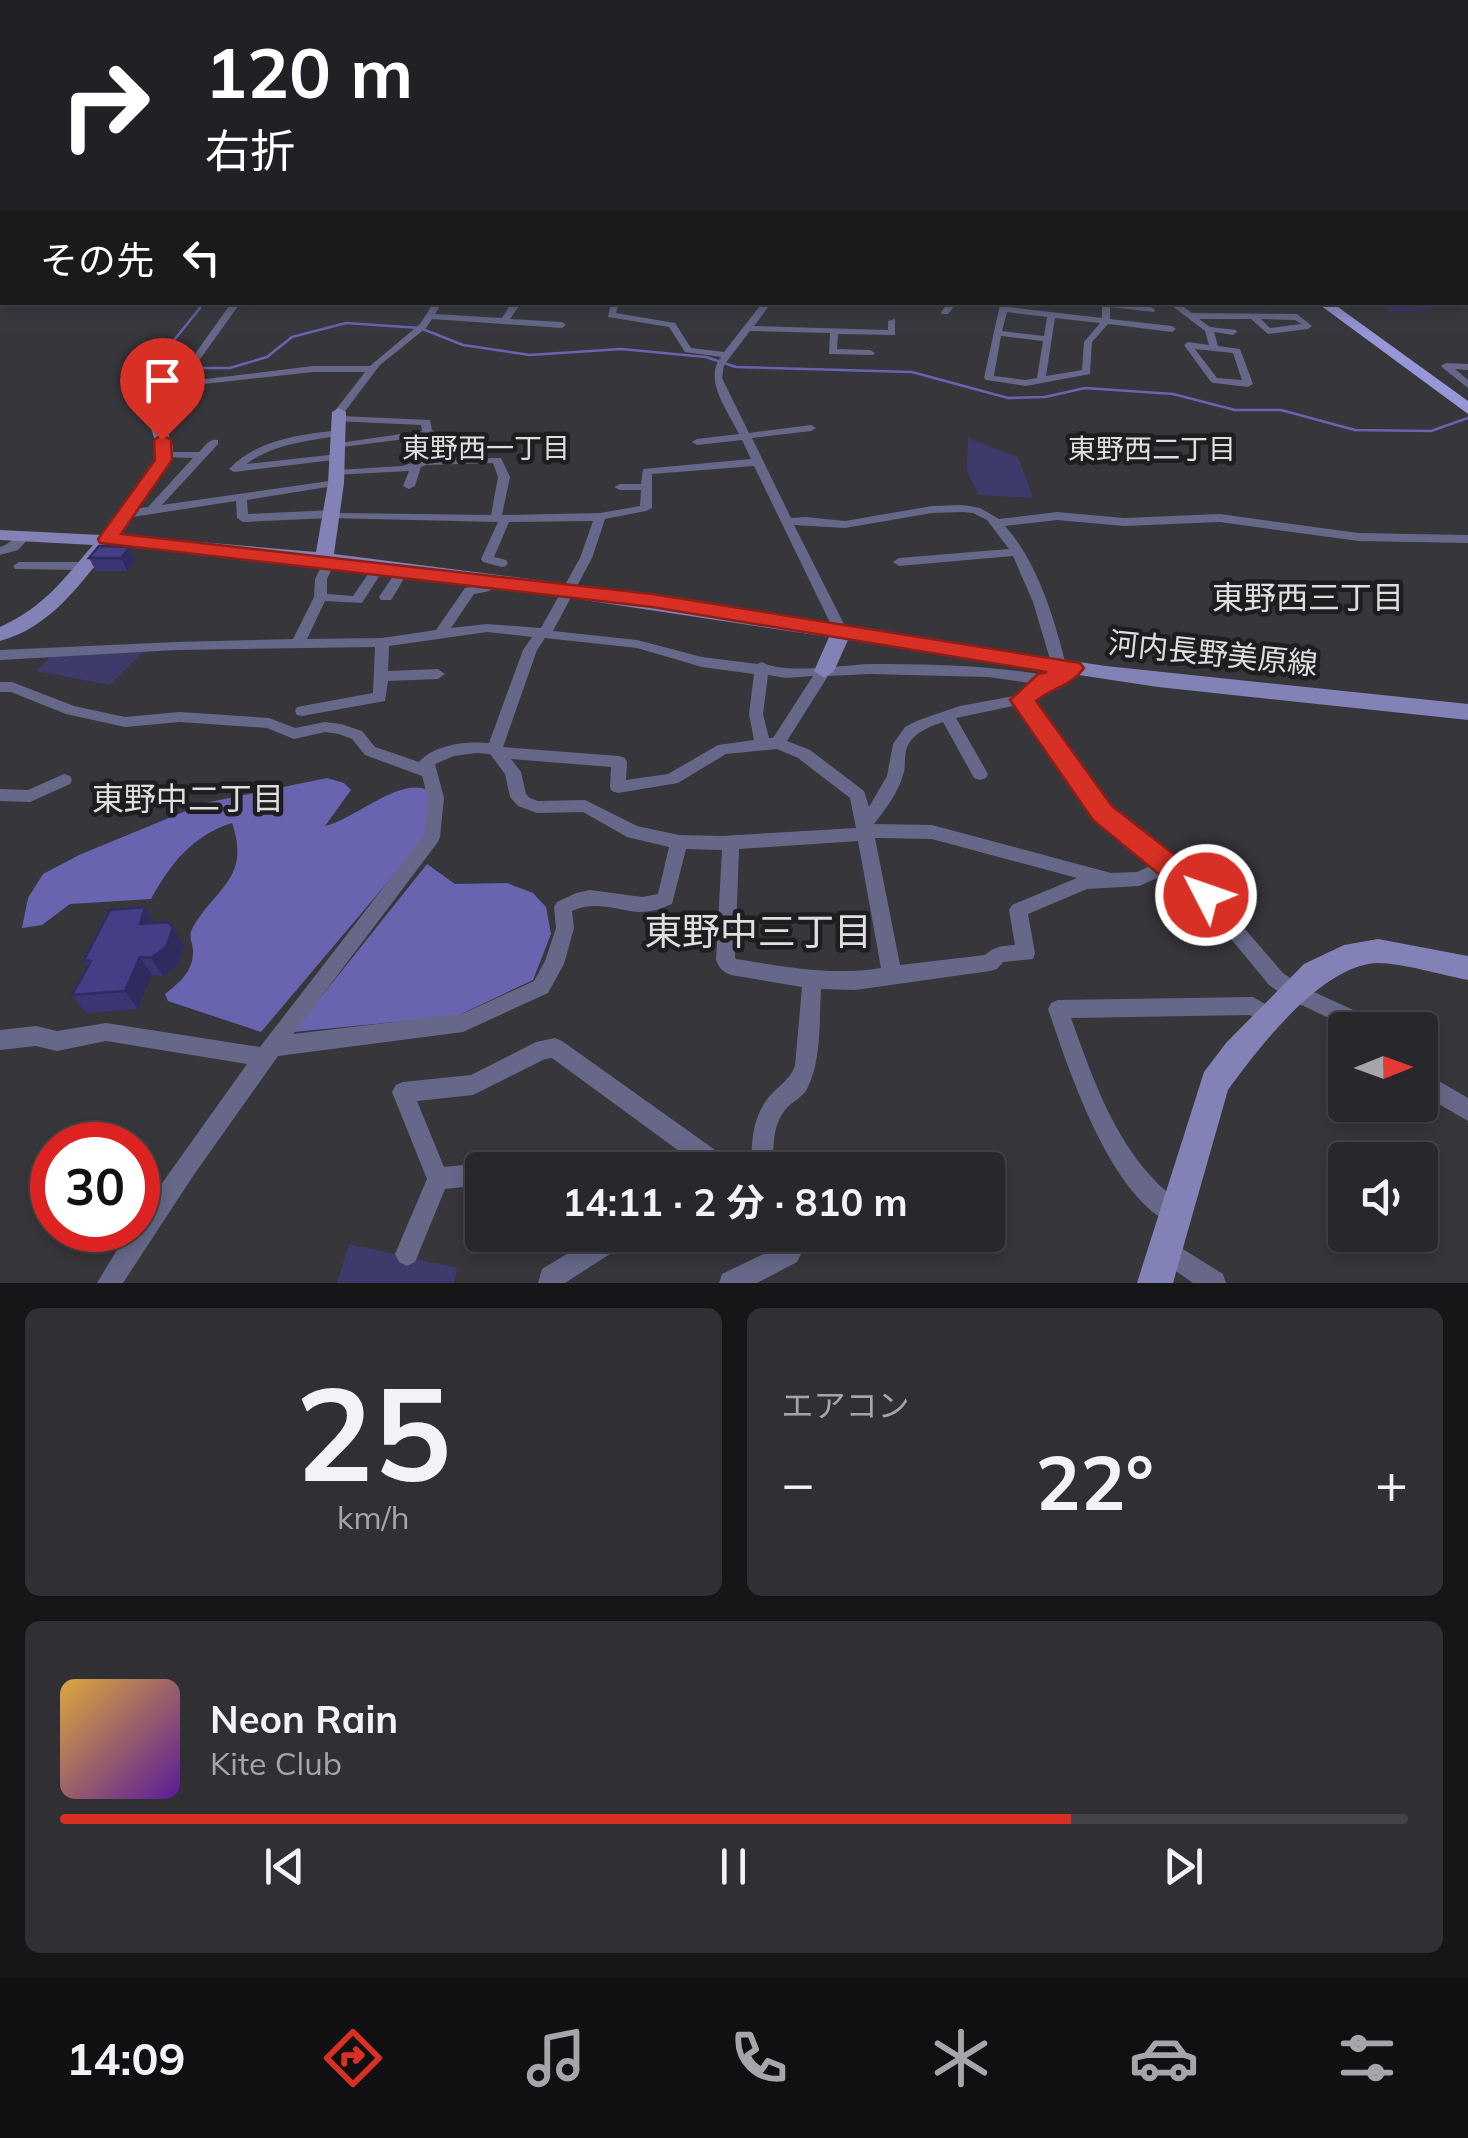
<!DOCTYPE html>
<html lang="ja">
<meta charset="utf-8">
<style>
:root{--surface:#28282c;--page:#303034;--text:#f1f3f6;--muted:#a5a6a9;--line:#444448;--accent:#d93025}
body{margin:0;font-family:Mulish,"Noto Sans JP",sans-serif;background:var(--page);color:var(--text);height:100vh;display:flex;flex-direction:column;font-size:38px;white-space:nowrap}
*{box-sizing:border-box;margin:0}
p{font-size:32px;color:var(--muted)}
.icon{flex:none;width:55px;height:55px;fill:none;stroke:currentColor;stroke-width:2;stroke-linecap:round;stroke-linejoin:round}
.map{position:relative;height:1283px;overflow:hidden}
.panel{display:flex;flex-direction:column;gap:25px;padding:25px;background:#161618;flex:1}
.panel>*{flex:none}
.top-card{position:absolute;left:0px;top:0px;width:1470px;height:305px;box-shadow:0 5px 15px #0003,0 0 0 2px var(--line);background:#202124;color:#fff;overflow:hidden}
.needle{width:65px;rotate:89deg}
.fabs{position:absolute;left:1328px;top:1012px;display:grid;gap:20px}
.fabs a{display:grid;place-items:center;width:110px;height:110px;border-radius:10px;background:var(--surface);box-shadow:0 5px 15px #0003,0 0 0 2px var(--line);font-size:50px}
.speed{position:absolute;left:30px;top:1122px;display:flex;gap:20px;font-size:50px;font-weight:700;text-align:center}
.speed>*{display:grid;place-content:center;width:130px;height:130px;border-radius:50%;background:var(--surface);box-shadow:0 5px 15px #0003,0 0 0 2px var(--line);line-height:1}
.speed .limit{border:15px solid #d22;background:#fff;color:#111}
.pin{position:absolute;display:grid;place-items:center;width:85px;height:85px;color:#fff;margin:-102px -42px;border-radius:50% 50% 50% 0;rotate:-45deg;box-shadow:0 0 10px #0007}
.pin .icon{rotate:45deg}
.me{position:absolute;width:110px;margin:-55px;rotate:311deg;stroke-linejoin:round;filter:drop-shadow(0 0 8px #0008)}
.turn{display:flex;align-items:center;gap:35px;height:210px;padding:0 40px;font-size:45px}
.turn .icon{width:130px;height:130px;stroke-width:2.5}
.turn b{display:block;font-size:70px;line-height:85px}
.then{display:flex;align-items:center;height:95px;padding:0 40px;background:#0003;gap:20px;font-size:38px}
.big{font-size:75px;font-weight:700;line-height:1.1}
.panel .widget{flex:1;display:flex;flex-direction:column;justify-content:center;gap:15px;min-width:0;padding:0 35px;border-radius:15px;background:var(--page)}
.panel .dial{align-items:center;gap:0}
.dial b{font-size:130px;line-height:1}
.song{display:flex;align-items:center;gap:30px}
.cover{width:120px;height:120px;border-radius:15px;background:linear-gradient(135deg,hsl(40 70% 55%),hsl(270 70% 35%))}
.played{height:10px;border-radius:5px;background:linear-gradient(90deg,var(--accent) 75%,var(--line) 75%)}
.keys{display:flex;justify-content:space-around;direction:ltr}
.heat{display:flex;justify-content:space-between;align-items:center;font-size:55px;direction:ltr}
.panel .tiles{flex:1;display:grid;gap:25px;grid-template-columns:1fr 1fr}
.widget:last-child{grid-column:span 2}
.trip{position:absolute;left:465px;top:1152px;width:540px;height:100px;border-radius:10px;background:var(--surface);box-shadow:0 5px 15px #0003,0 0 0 2px var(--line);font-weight:700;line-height:100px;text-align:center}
.tab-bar{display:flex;height:160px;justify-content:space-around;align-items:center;background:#101012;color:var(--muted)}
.tab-bar .icon{width:70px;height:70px}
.tab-bar .selected{color:var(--accent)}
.tab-bar b{font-size:45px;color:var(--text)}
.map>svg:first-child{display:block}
.green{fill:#3e3b6c}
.water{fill:#6864af}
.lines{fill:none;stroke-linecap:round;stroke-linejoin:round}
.stream{stroke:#6864af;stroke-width:2.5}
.street{fill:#676889;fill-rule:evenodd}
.secondary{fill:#8282b6;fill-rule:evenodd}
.primary{fill:#9796d9;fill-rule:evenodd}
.wall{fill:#3b3573}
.shaded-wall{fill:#302b5e}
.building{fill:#453e86;stroke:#302b5e;stroke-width:2.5}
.route{fill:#d93025;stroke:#8d1f18;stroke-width:2.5}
.labels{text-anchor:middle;stroke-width:9;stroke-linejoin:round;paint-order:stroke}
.far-neighbourhood-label{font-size:28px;fill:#dfdfe2;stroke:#1e1e20}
.street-label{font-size:30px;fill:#dfdfe2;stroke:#1e1e20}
.neighbourhood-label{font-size:32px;fill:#dfdfe2;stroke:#1e1e20}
.near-neighbourhood-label{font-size:38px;fill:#dfdfe2;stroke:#1e1e20}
</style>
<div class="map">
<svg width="1468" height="1283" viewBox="0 0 1468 1283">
<rect width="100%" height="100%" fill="#36363b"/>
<path class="green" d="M 968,438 L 1018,457 L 1033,498 L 978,495 L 967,470 Z
M 144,651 L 110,685 L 36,671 L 52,656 Z
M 349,1244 L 457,1268 L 454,1283 L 337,1283 Z"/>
<path class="water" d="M 327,778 L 344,783 L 351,790 L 325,826 C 357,818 399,777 428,790 L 431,803 L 425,838 L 261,1032 L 168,1001 L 165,994 C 179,983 194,971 193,950 C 192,941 188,936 193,927 C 216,887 251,878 232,823 C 192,836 171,863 151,899 L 70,904 L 42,925 L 22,928 L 28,898 L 43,874 L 79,855 L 205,803 Z
M 427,864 L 455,884 L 507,883 L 533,893 L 546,907 L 551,934 L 533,980 L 457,1016 L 293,1032 Z"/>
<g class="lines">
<path class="stream" d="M 199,302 L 200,308 L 162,355 L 191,368 L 230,368 L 267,357 L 292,337 L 346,323 L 420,328 L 463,345 L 530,355 L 621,349 L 706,357 L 736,367 L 912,372 L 1008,398 L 1045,397 L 1085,388 L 1173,394 L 1235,410 L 1281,410 L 1355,430 L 1431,431 L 1468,418"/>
<path class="street" d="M 0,193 L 2,193 L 2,197 L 0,197 Z
M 0,210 L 2,210 L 2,214 L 0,214 Z
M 0,225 L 2,225 L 2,229 L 0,230 Z
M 0,249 L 2,249 L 2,253 L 0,253 Z
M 232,302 L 241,302 L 198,362 L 164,384 L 313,366 L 370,366 L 420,324 L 434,302 L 442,302 L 435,314 L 502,318 L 512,302 L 559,302 L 559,306 L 519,306 L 510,319 L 562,322 L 566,325 L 562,328 L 432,319 L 426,328 L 380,365 L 343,414 L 339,415 L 334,412 L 365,372 L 313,372 L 149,390 L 147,388 L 153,385 L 154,382 L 192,358 Z
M 448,302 L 497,302 L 497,303 L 493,305 Z
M 611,302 L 619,302 L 616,313 L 675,323 L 691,348 L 724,352 L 763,302 L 772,302 L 754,326 L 888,330 L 888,321 L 895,319 L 895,335 L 838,334 L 837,349 L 870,350 L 875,353 L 873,355 L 829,354 L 830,333 L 750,331 L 724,365 L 722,378 L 749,433 L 811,425 L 816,428 L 811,431 L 752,438 L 791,518 L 806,517 L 845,521 L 932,506 L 963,505 L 980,508 L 999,519 L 1057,512 L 1124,518 L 1220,514 L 1358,533 L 1468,535 L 1468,543 L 1358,541 L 1220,522 L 1124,526 L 1057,520 L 1005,526 C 1038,563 1054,618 1066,665 L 1072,663 L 1079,668 L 1073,674 L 1030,700 L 1109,808 L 1171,858 L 1177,860 L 1179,864 L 1211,890 L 1283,973 L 1303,987 L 1382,1023 L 1385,1030 L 1354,1030 L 1289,999 L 1269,985 L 1199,900 L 1167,874 L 1139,886 L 1087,889 L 1028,914 L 1035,953 L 1033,959 L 1003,962 L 997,969 L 990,971 L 855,990 L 821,989 C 819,1020 822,1060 807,1089 C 802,1098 791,1102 785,1110 C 771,1128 774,1149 773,1170 L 751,1170 C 752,1143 751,1121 768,1098 C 778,1086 789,1081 795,1066 L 802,987 L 731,975 C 723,972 719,968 716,960 L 722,850 L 686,849 L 672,904 C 661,909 651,912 639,912 C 616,910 595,900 572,911 L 574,928 L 564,964 L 548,993 L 463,1032 L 278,1056 L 193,1176 L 123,1283 L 97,1283 L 129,1230 L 138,1230 L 138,1217 L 247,1064 L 106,1041 L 57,1051 L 36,1046 L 0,1050 L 0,1030 L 36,1026 L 57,1031 L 106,1023 L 260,1047 L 424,835 L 428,798 L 422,776 L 365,755 L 352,739 L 339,734 L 325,732 L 294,739 L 267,728 L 180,722 L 125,727 L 66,714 L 11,692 L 0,692 L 0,682 L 12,682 L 74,706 L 125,717 L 180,712 L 269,718 L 295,728 L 325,722 L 341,724 L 362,731 L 375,747 L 419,762 C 435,744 466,741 489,743 L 523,650 L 532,637 L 487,632 L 389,646 L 388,671 L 438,669 L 445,674 L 438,679 L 388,681 L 385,701 L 302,716 L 297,715 L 295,711 L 297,707 L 373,693 L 375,647 L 176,650 L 0,660 L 0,650 L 176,642 L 293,639 L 314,597 L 315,579 L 325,559 L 329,558 L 335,562 L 327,579 L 327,594 L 353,596 L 375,564 L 379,563 L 385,567 L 362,603 L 325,601 L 307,639 L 382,638 L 436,630 L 465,588 L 484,585 L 495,577 L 500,578 L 501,581 C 494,591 487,592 474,594 L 451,628 L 487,624 L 541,628 L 580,558 L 593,521 L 509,522 L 494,557 L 506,560 L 508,563 L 506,566 L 502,567 L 483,562 L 481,559 L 498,522 L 328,518 L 243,522 L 237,518 L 236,501 L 126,518 L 120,514 L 126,510 L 148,507 L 193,458 L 166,457 L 162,456 L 162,452 L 199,452 C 205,446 209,438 218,440 L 218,444 L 162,505 L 336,480 L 342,483 L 340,485 L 247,500 L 248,514 L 333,510 L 338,513 L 491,515 L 498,477 L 493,463 L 426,465 L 421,467 L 415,486 L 409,489 L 403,486 L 409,471 L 333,475 L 331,473 L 337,470 L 402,466 L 421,460 L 427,449 L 428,436 L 335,448 L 334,446 L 339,443 L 422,431 L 421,425 L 335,421 L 334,419 L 339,416 L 430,420 L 432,430 L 438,433 L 437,449 L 432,459 L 501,458 L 510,477 L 502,515 L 600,513 L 640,506 L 641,490 L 620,490 L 614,487 L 620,484 L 641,484 L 643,469 L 751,459 L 742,440 L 697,445 L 692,442 L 697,439 L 739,434 C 728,411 703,380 721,357 L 685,352 L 669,327 L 608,317 ZM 754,466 L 836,635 L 841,636 L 848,632 L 794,525 L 845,528 L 932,513 L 963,512 L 973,513 L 987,520 L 1009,549 L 899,558 L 893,562 L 899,566 L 1013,556 L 1033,602 L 1052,666 L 1058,670 L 1049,676 C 991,665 929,664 870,664 C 842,665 784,675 762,662 L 757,664 L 702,657 L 637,640 L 553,631 L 592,558 L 605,519 L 646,511 L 652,508 L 652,474 ZM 545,638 L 637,648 L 702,667 L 754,674 L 749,714 L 754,740 L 718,745 L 668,774 L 626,780 L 627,762 L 625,758 L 619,756 L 503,747 L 537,650 ZM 870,674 L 988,677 L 1037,684 L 1014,696 L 960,706 L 919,720 L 905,727 L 893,744 L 887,776 L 869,807 L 864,791 L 810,750 L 787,741 L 828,676 ZM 768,675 L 786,678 L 813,676 L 773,738 L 769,738 L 763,714 ZM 1018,705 L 1097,818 L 1155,864 L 1137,872 L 1111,873 L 932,825 L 874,824 C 885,810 898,793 903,775 C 906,767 904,759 906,751 C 910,734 928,727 943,722 L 974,778 L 980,780 L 986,778 L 988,774 L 956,718 ZM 777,749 L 798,758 L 850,798 L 856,828 L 722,836 L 679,835 L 637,826 L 585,800 L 538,801 L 530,798 L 526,794 L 521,772 L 511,759 L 611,767 L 610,787 L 612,791 L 618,793 L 678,783 L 726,754 ZM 476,753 L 490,754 L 505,774 L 510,797 L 518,806 L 537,813 L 583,812 L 627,837 L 669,847 L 658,894 L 642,897 L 590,890 L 576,893 L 557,902 L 554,907 L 556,928 L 545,961 L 534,981 L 462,1014 L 293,1034 L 438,842 L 440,837 L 444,798 L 435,764 L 454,756 ZM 875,838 L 932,839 L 1077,878 L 1012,905 L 1009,910 L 1015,945 C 1002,946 995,946 985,955 L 900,965 ZM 858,841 L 881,968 C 832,976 785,967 736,959 L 735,957 L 739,849 Z
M 879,302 L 887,302 L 887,303 L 883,305 Z
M 949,302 L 958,302 L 948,314 L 942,314 L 941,312 Z
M 1009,302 L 1008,307 L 1102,318 L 1102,306 L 1082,302 L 1110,302 L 1151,307 L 1155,310 L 1154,312 L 1110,307 L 1110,319 L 1172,326 L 1176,329 L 1172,332 L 1108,324 L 1092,342 L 1090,374 L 1026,386 L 986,380 L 984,378 L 999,309 L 1001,302 ZM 1007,312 L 1047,317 L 1044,336 L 1002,331 ZM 1055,318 L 1100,323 L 1084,342 L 1082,370 L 1046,376 ZM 1001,336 L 1043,341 L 1037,378 L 1026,380 L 994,376 Z
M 1167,302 L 1177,302 L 1192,313 L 1297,314 L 1312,326 L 1308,329 L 1268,334 L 1251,319 L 1199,319 L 1210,327 L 1236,330 L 1237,332 L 1233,335 L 1214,332 L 1218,346 L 1240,349 L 1253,384 L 1248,387 L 1214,383 L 1211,382 L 1184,345 L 1188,342 L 1209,345 L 1205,331 ZM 1261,319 L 1295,320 L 1301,324 L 1270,328 ZM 1195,349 L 1233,353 L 1242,380 L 1217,378 Z
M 1446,363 L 1468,364 L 1468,370 L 1455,369 L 1468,380 L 1468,388 L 1443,368 L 1441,366 Z
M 339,430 L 344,433 L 343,435 C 308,441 276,443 246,464 L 338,454 L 343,457 L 342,459 L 234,472 L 229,469 C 258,439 299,435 339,430 Z
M 26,531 L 32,535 L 18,550 L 0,555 L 0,547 C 11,544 16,534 26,531 Z
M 19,562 L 83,562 L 89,566 L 83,570 L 15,569 L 13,566 Z
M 403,566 L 409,570 L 393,597 L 391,600 L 381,600 L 379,597 L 399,567 Z
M 64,774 L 70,776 L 72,780 L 70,784 L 30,802 L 0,801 L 0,789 L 28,790 Z
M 1253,997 L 1277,1011 L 1280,1018 L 1277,1025 L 1270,1027 L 1250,1015 L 1071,1018 C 1089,1068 1106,1118 1138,1161 C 1144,1169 1152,1177 1159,1185 C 1169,1194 1180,1200 1186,1213 L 1182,1221 L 1174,1225 C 1110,1198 1069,1070 1048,1009 L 1051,1003 L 1058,1000 Z
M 555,1038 L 562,1041 L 732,1162 L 735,1170 L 705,1170 L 552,1058 L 545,1059 L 473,1095 L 417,1101 L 444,1167 L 482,1163 L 490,1166 L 492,1170 L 482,1170 L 482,1185 L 445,1189 L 415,1262 L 407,1266 L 399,1262 L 395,1254 L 427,1179 L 392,1092 L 396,1085 L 403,1082 L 471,1075 L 536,1042 Z
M 1420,1066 L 1427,1069 L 1432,1077 L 1468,1098 L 1468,1121 L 1420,1093 Z
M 513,1159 L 540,1159 L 548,1162 L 551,1170 L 502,1170 L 505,1162 Z
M 598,1235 L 631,1235 L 627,1243 L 565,1283 L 538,1283 L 542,1269 Z
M 774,1235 L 798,1235 L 801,1254 L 797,1262 L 757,1283 L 719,1283 L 722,1274 L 776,1248 Z
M 1165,1238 L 1223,1274 L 1226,1283 L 1193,1283 L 1157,1258 L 1153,1250 L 1157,1242 Z"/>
<path class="secondary" d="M 152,384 L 159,388 L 155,397 L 173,447 L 171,460 L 118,535 L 316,552 L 328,483 L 332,412 L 339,408 L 346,412 L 344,483 L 334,554 L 530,579 L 1106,666 L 1468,704 L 1468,720 L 1158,687 L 848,640 L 834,671 L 824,678 L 814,671 L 829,637 L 398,572 L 133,547 L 111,546 C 79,585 51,627 0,641 L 0,627 C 45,606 62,581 93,545 L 0,540 L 0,530 L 101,535 L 155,460 L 157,447 L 141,397 L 147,385 Z
M 1378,939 L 1468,956 L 1468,980 C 1441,975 1403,963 1377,963 C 1322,965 1258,1048 1228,1090 L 1173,1283 L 1137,1283 L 1204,1072 L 1226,1043 L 1304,964 L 1344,945 Z"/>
<path class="primary" d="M 0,179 L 2,179 L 2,185 L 0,185 Z
M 1316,302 L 1331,302 L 1468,401 L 1468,414 Z"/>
</g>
<path class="wall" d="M 1468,264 L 1468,305 L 1433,306 L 1432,310 L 1391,311 L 1379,302 L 1468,302 Z
M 99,546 L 136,560 L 127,571 L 96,571 L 89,558 Z
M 145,907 L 155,923 L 184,946 L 178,965 L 163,976 L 152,975 L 138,1009 L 86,1013 L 72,995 L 88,966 L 84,960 Z"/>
<path class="shaded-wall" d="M 130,547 L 136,560 L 127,571 L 121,558 Z
M 145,907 L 156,925 L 140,924 Z
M 173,928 L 184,946 L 178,965 L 163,976 L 151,958 Z
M 140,957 L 152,975 L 138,1009 L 125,991 Z"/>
<path class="building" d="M 99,546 L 130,547 L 121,558 L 89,558 Z
M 145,907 L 140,924 L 169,922 L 173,928 L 166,947 L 151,958 L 140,957 L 125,991 L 72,995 L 91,961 L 84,960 L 110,910 Z"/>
<linearGradient id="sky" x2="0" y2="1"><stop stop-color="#1e1e20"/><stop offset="0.47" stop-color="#4c5260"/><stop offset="1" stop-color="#4c5260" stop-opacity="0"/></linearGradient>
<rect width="1468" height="339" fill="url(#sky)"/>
<path class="route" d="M 162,434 L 171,440 L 172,460 L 121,534 L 652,594 L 1080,663 L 1084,668 C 1072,685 1052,688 1036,701 L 1112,806 L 1216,887 L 1220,895 L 1216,904 L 1206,908 L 1195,904 L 1093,820 L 1010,700 L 1038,674 L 1047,672 L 652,607 L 100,543 L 98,539 L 155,460 L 154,440 Z"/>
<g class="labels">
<g class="far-neighbourhood-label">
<text x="486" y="458">東野西一丁目</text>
<text x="1152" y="459">東野西二丁目</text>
</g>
<g class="street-label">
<text transform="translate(1213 654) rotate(6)" y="10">河内長野美原線</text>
</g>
<g class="neighbourhood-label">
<text x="1308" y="609">東野西三丁目</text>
<text x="188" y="810">東野中二丁目</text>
</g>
<g class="near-neighbourhood-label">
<text x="758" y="945">東野中三丁目</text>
</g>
</g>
</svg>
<div class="fabs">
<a><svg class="needle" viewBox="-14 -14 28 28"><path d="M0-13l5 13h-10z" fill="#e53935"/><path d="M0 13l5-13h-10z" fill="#a5a6a9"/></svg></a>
<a><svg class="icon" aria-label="sound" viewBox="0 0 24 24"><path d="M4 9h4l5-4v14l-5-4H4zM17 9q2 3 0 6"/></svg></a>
</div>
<div class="speed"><div class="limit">30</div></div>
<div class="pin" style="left:162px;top:440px;background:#d93025"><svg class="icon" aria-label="arrive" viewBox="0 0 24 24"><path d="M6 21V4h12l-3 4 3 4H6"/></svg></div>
<svg class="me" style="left:1206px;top:895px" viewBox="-20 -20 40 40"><circle r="17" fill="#d93025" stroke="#fff" stroke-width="3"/><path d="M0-11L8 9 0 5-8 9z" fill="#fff"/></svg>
<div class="trip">14:11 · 2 分 · 810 m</div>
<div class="top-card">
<div class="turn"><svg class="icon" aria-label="right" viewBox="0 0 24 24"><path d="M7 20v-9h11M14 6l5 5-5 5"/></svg><div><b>120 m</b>右折</div></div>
<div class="then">その先<svg class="icon" aria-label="left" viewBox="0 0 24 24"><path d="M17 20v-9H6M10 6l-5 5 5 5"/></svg></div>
</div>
</div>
<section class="panel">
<div class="tiles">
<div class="widget dial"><b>25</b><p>km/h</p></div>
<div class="widget"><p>エアコン</p>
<div class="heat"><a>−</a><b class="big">22°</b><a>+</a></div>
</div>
<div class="widget">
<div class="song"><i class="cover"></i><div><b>Neon Rain</b><p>Kite Club</p></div></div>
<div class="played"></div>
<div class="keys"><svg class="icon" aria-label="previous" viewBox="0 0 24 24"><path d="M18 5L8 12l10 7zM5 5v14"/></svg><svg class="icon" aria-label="pause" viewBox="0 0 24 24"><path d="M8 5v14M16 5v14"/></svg><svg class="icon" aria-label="next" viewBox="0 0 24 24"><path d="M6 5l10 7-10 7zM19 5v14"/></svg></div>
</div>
</div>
</section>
<nav class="tab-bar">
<b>14:09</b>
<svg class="icon selected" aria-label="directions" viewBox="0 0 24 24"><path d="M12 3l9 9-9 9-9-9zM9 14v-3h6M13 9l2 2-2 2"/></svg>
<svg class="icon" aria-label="music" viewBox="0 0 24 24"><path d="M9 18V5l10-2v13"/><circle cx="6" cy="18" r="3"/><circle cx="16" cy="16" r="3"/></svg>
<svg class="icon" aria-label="phone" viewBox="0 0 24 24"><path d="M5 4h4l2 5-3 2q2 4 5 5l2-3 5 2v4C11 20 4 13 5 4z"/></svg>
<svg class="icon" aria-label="climate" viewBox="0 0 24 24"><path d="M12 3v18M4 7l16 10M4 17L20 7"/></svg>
<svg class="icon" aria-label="car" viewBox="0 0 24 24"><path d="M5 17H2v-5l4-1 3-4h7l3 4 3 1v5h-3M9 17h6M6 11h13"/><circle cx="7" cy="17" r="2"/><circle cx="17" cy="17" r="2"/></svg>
<svg class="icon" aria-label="filters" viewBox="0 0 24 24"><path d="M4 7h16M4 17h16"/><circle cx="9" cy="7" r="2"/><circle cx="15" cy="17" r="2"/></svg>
</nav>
